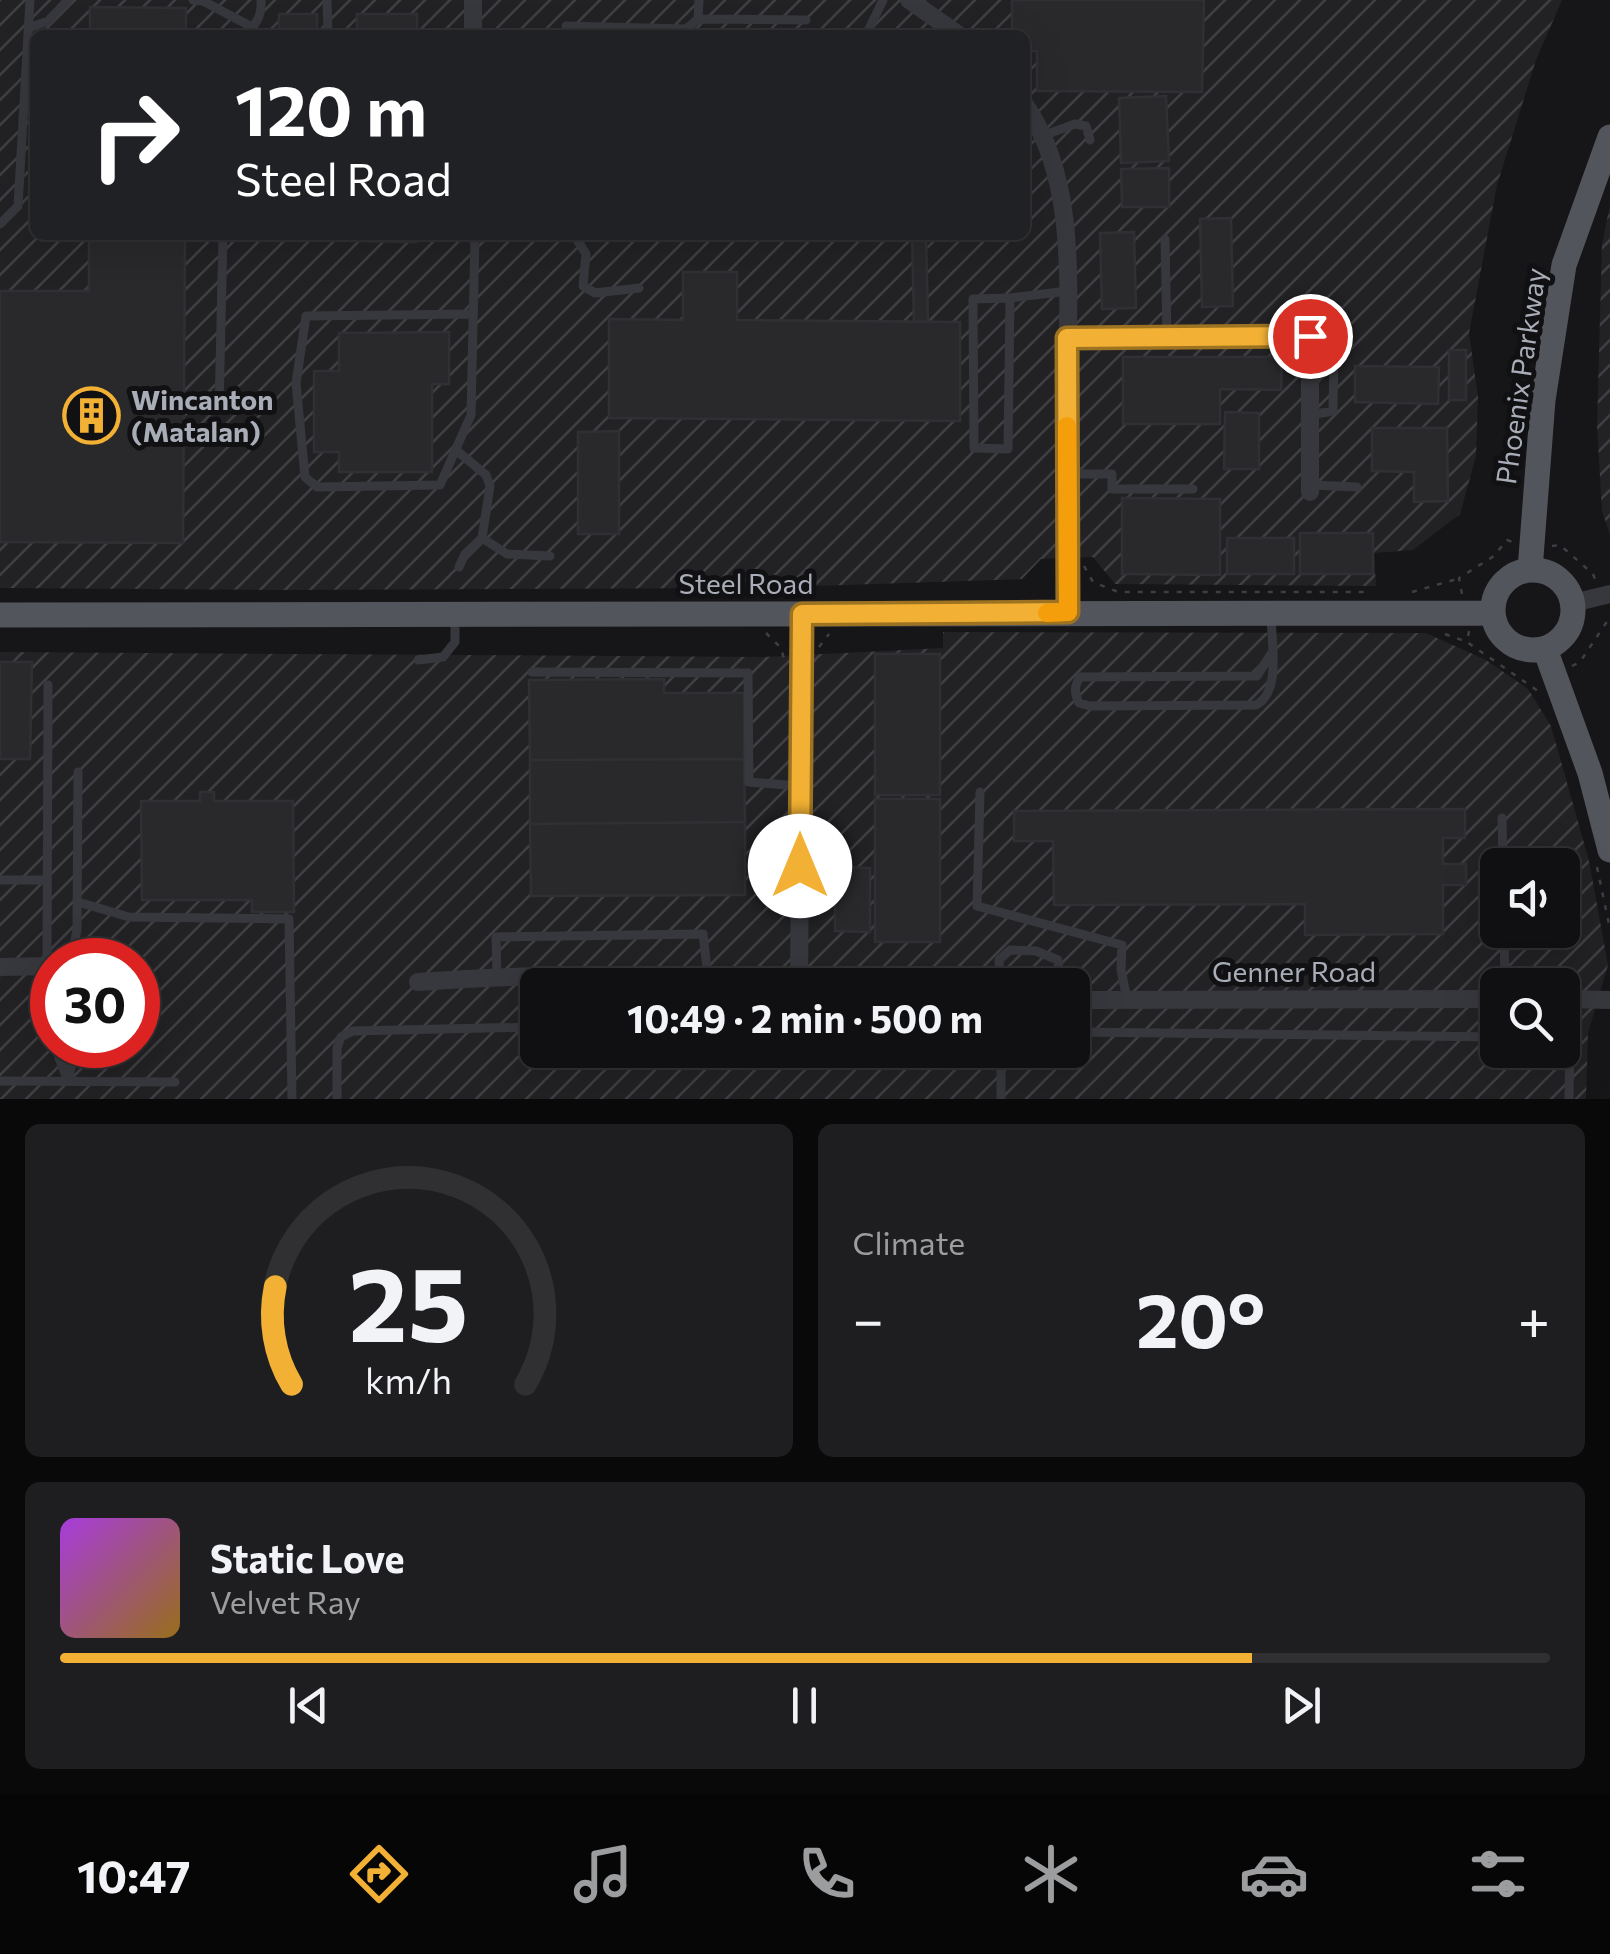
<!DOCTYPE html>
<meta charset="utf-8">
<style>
:root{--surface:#101012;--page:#1e1e20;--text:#f1f3f6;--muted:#9c9d9f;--line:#303032;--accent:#f2b134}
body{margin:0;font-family:Commissioner,sans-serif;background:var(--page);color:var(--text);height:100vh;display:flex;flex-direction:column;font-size:38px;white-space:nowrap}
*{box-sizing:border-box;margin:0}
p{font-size:32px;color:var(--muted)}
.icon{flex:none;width:55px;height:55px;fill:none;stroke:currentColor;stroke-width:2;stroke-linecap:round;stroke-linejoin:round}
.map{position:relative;height:1099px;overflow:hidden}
.side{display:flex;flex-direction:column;gap:25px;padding:25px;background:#09090a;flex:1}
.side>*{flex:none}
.hud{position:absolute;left:30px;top:30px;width:1000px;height:210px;border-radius:15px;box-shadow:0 10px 40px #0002,0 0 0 2px var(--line);background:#202124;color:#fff;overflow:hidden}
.fabs{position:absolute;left:1480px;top:848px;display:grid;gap:20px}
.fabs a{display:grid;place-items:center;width:100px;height:100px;border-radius:15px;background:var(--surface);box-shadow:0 10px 40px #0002,0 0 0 2px var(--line);font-size:50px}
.speed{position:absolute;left:30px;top:938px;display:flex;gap:20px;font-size:50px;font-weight:700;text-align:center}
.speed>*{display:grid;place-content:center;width:130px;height:130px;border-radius:50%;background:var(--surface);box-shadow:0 10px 40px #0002,0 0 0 2px var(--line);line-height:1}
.speed .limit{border:15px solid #d22;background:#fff;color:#111}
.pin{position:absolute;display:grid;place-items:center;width:85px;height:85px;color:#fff;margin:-42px;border:5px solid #fff;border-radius:50%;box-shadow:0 2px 10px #0007}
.me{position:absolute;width:110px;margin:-55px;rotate:0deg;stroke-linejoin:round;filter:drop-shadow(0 0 8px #0008)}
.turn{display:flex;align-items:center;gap:35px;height:210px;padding:0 40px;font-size:45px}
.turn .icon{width:130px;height:130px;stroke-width:2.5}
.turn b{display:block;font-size:70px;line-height:85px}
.big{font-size:75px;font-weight:700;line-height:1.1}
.side .widget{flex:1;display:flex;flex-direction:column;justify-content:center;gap:15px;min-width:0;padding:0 35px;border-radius:15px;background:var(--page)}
.side .dial{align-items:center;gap:0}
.dial svg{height:260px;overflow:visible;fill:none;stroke:var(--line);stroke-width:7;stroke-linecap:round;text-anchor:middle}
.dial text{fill:var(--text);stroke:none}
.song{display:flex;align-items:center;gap:30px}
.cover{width:120px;height:120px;border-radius:15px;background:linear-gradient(135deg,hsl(280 70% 55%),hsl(40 70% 35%))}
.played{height:10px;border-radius:5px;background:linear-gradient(90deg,var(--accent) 80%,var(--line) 80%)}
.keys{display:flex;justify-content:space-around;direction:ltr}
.heat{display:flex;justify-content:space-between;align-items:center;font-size:55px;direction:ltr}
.side .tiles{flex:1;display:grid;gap:25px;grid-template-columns:1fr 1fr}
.widget:last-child{grid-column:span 2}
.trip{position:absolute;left:520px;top:968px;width:570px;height:100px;border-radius:15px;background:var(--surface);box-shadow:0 10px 40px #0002,0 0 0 2px var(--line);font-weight:700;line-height:100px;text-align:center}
.tab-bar{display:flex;height:160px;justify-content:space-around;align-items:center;background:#060607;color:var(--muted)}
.tab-bar .icon{width:70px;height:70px}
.tab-bar .active{color:var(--accent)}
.tab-bar b{font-size:45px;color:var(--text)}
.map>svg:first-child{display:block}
.industrial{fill:url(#industrial-furrows);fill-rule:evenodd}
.building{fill:#29292c;stroke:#303034;stroke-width:2.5}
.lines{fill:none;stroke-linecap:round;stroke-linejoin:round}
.path{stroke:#3d3f44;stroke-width:2.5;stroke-dasharray:5 8;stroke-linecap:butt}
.lane{stroke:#37383d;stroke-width:9}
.street{stroke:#37383d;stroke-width:18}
.primary{stroke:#53555c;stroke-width:25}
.route-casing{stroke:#9d7322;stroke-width:25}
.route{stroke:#f2b134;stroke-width:18}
.slow{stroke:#f59e0b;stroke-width:18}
.labels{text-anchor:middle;stroke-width:10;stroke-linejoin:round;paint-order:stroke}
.street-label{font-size:28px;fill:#a8adb8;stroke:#111113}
.poi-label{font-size:28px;font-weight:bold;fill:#a8adb8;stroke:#111113;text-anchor:start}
</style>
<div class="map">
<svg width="1610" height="1099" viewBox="0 0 1610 1099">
<defs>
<pattern id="industrial-furrows" width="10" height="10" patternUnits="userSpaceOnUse" patternTransform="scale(2.5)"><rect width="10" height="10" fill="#222225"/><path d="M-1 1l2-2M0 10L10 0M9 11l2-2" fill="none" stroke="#3f3f43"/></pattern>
</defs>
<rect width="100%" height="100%" fill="#161618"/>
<path class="industrial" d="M 0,0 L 1562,0 L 1536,60 L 1497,185 L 1469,333 L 1478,397 L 1476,456 L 1460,514 L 1413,550 L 1374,553 L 1376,586 L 1115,584 L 1093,557 L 1041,559 L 1022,579 L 757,588 L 276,590 L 0,588 ZM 35,35 L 1025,35 L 1025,235 L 35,235 Z
M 1610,205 L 1610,535 L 1602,511 L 1597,426 L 1602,244 Z
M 943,632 L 1426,633 L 1486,660 L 1528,689 L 1551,726 L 1589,861 L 1608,965 L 1588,1033 L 1586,1099 L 0,1099 L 0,652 L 763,657 L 943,648 ZM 1498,865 L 1562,865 L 1562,930 L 1498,930 ZM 52,960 L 138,960 L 138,1045 L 52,1045 ZM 538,985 L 1072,985 L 1072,1050 L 538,1050 ZM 1498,985 L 1562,985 L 1562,1050 L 1498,1050 Z"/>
<path class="building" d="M 1012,0 L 1204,0 L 1202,92 L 1037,91 L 1037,51 L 1025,51 L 1025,35 L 1012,35 Z
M 90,7 L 186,8 L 186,35 L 90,35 Z
M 279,14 L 317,14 L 317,35 L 279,35 Z
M 357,14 L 417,14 L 417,35 L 357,35 Z
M 1166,96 L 1169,161 L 1121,163 L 1119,98 Z
M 1169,168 L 1169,207 L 1122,207 L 1121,169 Z
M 1231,218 L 1233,306 L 1202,307 L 1200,219 Z
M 1134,232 L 1136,308 L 1102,309 L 1100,233 Z
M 89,235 L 185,235 L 183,543 L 0,542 L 0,291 L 89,291 Z
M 356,235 L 416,235 L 416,242 L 356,241 Z
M 912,235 L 926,235 L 928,322 L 914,322 Z
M 683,272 L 737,272 L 737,320 L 960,322 L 960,421 L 609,418 L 609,319 L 683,320 Z
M 449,332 L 449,384 L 432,384 L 432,472 L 339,472 L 339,452 L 314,452 L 314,371 L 339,371 L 339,333 Z
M 1449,350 L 1466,350 L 1466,400 L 1449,400 Z
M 1123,357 L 1282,357 L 1281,390 L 1220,389 L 1220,424 L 1123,424 Z
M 1355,366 L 1439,367 L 1438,404 L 1355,402 Z
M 1225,412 L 1259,413 L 1259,469 L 1224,469 Z
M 1372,428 L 1447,428 L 1448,501 L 1414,502 L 1414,472 L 1372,471 Z
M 619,431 L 619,534 L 578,534 L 578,432 Z
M 1122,498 L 1220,499 L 1220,575 L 1122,574 Z
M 1300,533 L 1373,533 L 1373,574 L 1300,574 Z
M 1227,538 L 1294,538 L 1294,574 L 1227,574 Z
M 875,654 L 940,654 L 940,795 L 875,795 Z
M 0,662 L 32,662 L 30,759 L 0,759 Z
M 664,679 L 664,693 L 744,693 L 744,759 L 530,760 L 529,680 Z
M 744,759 L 745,822 L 530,824 L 530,760 Z
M 200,792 L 214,792 L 214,801 L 293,801 L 294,912 L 252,912 L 252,900 L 142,900 L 141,801 L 200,801 Z
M 875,799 L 940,799 L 940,942 L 875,942 Z
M 1465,809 L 1465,838 L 1443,838 L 1443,864 L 1466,864 L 1466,885 L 1443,885 L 1443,934 L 1305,935 L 1305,904 L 1054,905 L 1053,841 L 1014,841 L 1014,811 Z
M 745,822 L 745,895 L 531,896 L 530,824 Z
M 835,867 L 870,868 L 870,932 L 835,931 Z"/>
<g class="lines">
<path class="path" d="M 1552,546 L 1560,545 L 1593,574 L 1595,579
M 1084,566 L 1093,582 L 1118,592 L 1364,592
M 1412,592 L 1457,579
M 1462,594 L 1459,578 L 1494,556 L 1507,540 L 1515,543
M 1469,631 L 1467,642 L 1538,691
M 766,633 L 781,648 L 784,659
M 1445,634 L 1467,642
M 819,647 L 829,634
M 1572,666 L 1580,662 L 1610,617
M 1597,867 L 1610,929"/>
<path class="lane" d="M 193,0 L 203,1 L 254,28
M 327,0 L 328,35
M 698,19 L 806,20
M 566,26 L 686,29 L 698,19 L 699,0
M 29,28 L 48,21 L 68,0
M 242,35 C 256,26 262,17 261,0
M 866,35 L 883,0
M 1042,136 L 1075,124 L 1086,126 L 1090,140
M 0,224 L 18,206 L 30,0
M 574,235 L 586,254 L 583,286 L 595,293 L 639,288
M 1165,239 L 1167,338
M 1010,298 L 973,299 L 974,448 L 1008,449 L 1010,298 L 1068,291
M 473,314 L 306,316 L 296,383 L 305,477 L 317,487 L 440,485 L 471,415 L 475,235
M 219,410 L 223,235
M 1310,415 L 1333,411 L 1334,354
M 456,450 L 486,475 L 490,486 L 482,538 L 465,554 L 459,567
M 1067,474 L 1112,474 L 1112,489 L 1193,489
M 1310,485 L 1357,487
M 482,538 L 507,554 L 550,556
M 1271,614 C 1271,640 1282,692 1256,705 L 1090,706 L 1079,703 C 1074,692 1074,687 1080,677 L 1257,676 L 1271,654
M 418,660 L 443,657 L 455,642 L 455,617
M 532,672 L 748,673 L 749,782 L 800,786
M 48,685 L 47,966 L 52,978
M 980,792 L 977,906 L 1122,945 L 1121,970 L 1127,999
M 1502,818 L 1503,865
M 0,880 L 46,880
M 78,902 L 129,917 L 289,919 L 292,1099
M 1504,930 L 1505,985
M 71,960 L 77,930 L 78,772
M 497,976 L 496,937 L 703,934 L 708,977
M 1000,985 L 999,960 L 1010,950 L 1036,951 L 1058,960 L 1060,985
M 1072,1032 L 1498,1037
M 1562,1037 L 1570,1037 L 1569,1099
M 59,1045 L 59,1058 L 68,1081
M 1001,1050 L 1001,1099
M 0,1081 L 175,1082
M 68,1081 L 76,1045
M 337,1099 L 337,1048 L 341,1037 L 353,1031 L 538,1027"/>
<path class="street" d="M 473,0 L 473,35
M 909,0 L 959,35
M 1025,105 C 1080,183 1067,299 1067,389 C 1067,464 1067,538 1068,612
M 1067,338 L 1310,336 L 1310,492
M 1573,603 L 1610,594
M 0,967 L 52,966
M 418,982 C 541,973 666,973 790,985
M 799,985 L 802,615
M 1562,999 L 1610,1000
M 1090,1000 L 1498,999"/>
<path class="primary" d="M 1530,570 L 1543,400 L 1564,265 L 1610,137
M1493 610a40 40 0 1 1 80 0a40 40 0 1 1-80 0Z
M 0,615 L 1493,613
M 1545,649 L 1590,773 L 1610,850"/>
</g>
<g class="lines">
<defs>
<path id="route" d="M 800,866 L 802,614 L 1068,612 L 1067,338 L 1310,336"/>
</defs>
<use href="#route" class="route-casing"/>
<use href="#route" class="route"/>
<path class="slow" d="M 1047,613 L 1068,612 L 1067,426"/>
</g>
<defs>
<symbol id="building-ring" viewBox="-11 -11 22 22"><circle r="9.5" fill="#111113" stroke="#f2b134" stroke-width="1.5"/><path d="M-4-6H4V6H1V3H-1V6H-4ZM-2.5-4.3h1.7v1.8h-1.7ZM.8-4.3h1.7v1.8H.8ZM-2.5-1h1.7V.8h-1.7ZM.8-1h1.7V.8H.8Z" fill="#f2b134"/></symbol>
</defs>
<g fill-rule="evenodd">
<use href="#building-ring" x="60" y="384" width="63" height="63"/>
</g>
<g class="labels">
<g class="street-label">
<text transform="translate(1521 376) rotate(-82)" y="10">Phoenix Parkway</text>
<text x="746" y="594">Steel Road</text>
<text x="1294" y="982">Genner Road</text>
</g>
<g class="poi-label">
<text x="131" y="410">Wincanton<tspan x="131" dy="32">(Matalan)</tspan></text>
</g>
</g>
</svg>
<div class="fabs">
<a><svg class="icon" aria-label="sound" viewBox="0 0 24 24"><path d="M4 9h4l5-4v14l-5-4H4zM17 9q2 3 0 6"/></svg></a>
<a><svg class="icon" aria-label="search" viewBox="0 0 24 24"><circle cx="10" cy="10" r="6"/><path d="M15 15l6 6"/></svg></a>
</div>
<div class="speed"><div class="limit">30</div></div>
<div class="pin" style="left:1310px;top:336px;background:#d93025"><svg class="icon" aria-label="arrive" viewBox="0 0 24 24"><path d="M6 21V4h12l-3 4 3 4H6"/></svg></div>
<svg class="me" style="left:800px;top:866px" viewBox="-20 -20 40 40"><circle r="19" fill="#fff"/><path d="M0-13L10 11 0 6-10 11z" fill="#f2b134"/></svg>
<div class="trip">10:49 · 2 min · 500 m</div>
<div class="hud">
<div class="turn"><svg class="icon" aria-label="right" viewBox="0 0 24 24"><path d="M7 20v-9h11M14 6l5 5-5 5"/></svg><div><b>120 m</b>Steel Road</div></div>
</div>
</div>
<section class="side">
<div class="tiles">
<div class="widget dial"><svg viewBox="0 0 100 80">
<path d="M14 69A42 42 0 1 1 86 69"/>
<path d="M14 69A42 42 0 0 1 9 39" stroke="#f2b134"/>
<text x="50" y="56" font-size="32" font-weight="700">25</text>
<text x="50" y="72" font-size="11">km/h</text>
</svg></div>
<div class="widget"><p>Climate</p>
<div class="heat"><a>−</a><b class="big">20°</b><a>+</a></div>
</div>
<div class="widget">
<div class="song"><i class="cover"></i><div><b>Static Love</b><p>Velvet Ray</p></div></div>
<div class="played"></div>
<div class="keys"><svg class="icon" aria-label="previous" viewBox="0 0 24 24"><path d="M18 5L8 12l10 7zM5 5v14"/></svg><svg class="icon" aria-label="pause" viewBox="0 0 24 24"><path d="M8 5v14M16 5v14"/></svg><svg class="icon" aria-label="next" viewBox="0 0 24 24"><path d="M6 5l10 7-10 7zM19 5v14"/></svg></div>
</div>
</div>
</section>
<nav class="tab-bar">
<b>10:47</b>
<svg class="icon active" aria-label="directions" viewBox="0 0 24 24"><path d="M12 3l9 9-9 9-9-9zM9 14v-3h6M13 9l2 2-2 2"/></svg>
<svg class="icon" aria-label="music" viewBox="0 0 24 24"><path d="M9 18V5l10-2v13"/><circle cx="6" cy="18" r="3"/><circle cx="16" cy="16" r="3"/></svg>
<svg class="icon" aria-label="phone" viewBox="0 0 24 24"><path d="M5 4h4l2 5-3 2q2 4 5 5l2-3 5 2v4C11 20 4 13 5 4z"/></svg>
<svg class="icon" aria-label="climate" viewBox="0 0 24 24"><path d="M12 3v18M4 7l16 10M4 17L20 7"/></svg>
<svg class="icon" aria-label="car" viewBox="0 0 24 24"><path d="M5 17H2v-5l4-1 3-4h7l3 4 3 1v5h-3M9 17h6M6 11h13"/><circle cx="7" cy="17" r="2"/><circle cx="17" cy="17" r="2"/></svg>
<svg class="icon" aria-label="filters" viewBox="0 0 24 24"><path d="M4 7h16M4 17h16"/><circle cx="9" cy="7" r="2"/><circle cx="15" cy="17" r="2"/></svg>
</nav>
